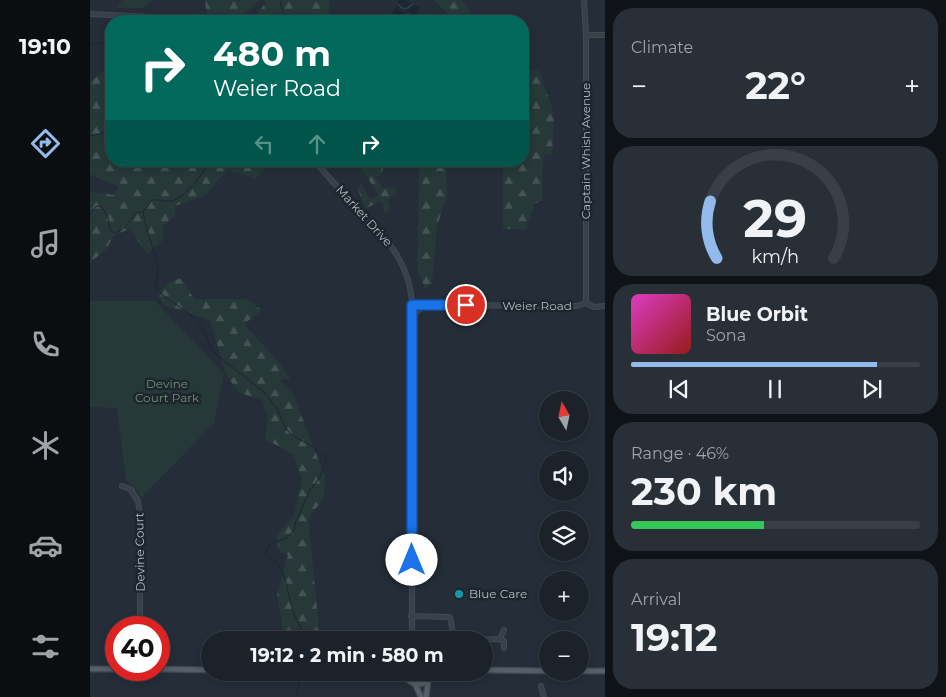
<!DOCTYPE html>
<meta charset="utf-8">
<style>
:root{--surface:#1c222a;--page:#292f36;--text:#f1f3f6;--muted:#a0a4a8;--line:#3a3f47;--accent:#92baeb}
body{margin:0;font-family:Montserrat,sans-serif;background:var(--page);color:var(--text);height:100vh;display:flex;flex-direction:column;font-size:19px;white-space:nowrap}
*{box-sizing:border-box;margin:0}
p{font-size:16px;color:var(--muted)}
.icon{flex:none;width:28px;height:28px;fill:none;stroke:currentColor;stroke-width:2;stroke-linecap:round;stroke-linejoin:round}
.map{position:relative;flex:1;overflow:hidden}
.details{display:flex;flex-direction:column;gap:8px;padding:8px;background:#0f1317;width:341px}
.details>*{flex:none}
.banner{position:absolute;left:15px;top:15px;width:424px;height:152px;border-radius:20px;box-shadow:0 2px 8px #0003,0 0 0 1px var(--line);background:#00695c;color:#fff;overflow:hidden}
.needle{width:32px;rotate:351deg}
.tools{position:absolute;left:449px;top:391px;display:grid;gap:10px}
.tools a{display:grid;place-items:center;width:50px;height:50px;border-radius:50%;background:var(--surface);box-shadow:0 2px 8px #0003,0 0 0 1px var(--line);font-size:25px}
.speed{position:absolute;left:15px;top:616px;display:flex;gap:10px;font-size:25px;font-weight:700;text-align:center}
.speed>*{display:grid;place-content:center;width:65px;height:65px;border-radius:50%;background:var(--surface);box-shadow:0 2px 8px #0003,0 0 0 1px var(--line);line-height:1}
.speed .limit{border:8px solid #d22;background:#fff;color:#111}
.pin{position:absolute;display:grid;place-items:center;width:42px;height:42px;color:#fff;margin:-21px;border:2px solid #fff;border-radius:50%;box-shadow:0 1px 5px #0007}
.me{position:absolute;width:55px;margin:-28px;rotate:0deg;stroke-linejoin:round;filter:drop-shadow(0 0 4px #0008)}
.turn{display:flex;align-items:center;gap:18px;height:105px;padding:0 25px;font-size:22px}
.turn .icon{width:65px;height:65px;stroke-width:2.5}
.turn b{display:block;font-size:35px;line-height:42px}
.lanes{display:flex;align-items:center;height:48px;padding:0 25px;background:#0003;justify-content:center;gap:25px;direction:ltr}
.lanes .off{opacity:.35}
.big{font-size:38px;font-weight:700;line-height:1.1}
.details .card{flex:1;display:flex;flex-direction:column;justify-content:center;gap:8px;min-width:0;padding:0 18px;border-radius:20px;background:var(--page)}
.details .dial{align-items:center;gap:0}
.dial svg{height:130px;overflow:visible;fill:none;stroke:var(--line);stroke-width:7;stroke-linecap:round;text-anchor:middle}
.dial text{fill:var(--text);stroke:none}
.song{display:flex;align-items:center;gap:15px}
.cover{width:60px;height:60px;border-radius:8px;background:linear-gradient(135deg,hsl(310 70% 55%),hsl(0 70% 35%))}
.played{height:5px;border-radius:2px;background:linear-gradient(90deg,var(--accent) 85%,var(--line) 85%)}
.keys{display:flex;justify-content:space-around;direction:ltr}
.heat{display:flex;justify-content:space-between;align-items:center;font-size:28px;direction:ltr}
.charge{height:8px;border-radius:4px;background:linear-gradient(90deg,#34c759 46%,var(--line) 0)}
.trip{position:absolute;left:111px;top:631px;width:292px;height:50px;border-radius:25px;background:var(--surface);box-shadow:0 2px 8px #0003,0 0 0 1px var(--line);font-weight:700;line-height:50px;text-align:center}
main{display:flex;flex:1;min-height:0}
.dock{display:flex;flex-direction:column;width:90px;justify-content:space-around;align-items:center;background:#0b0e11;color:var(--muted)}
.dock .icon{width:35px;height:35px}
.dock .active{color:var(--accent)}
.dock b{font-size:22px;color:var(--text)}
.map>svg:first-child{display:block}
.forest{fill:url(#forest-firs)}
.park{fill:#273839}
.water{fill:url(#water-waves)}
.lines{fill:none;stroke-linecap:round;stroke-linejoin:round}
.stream{stroke:#192634;stroke-width:1}
.minor-casing{stroke:#414951;stroke-width:6}
.major-casing{stroke:#414951;stroke-width:7}
.minor{stroke:#384049;stroke-width:4}
.major{stroke:#565f68;stroke-width:4.5}
.route-casing{stroke:#114b97;stroke-width:12}
.route{stroke:#1a73e8;stroke-width:9}
.culture-dot{fill:#0f9aa8;stroke:#1d252d;stroke-width:2}
.labels{text-anchor:middle;stroke-width:5;stroke-linejoin:round;paint-order:stroke}
.street-label{font-size:12px;fill:#b3bbc4;stroke:#1d252d}
.park-label{font-size:12px;fill:#6d9273;stroke:#1d252d}
.poi-label{font-size:12px;fill:#b3bbc4;stroke:#1d252d;text-anchor:start}
</style>
<main>
<nav class="dock">
<b>19:10</b>
<svg class="icon active" aria-label="directions" viewBox="0 0 24 24"><path d="M12 3l9 9-9 9-9-9zM9 14v-3h6M13 9l2 2-2 2"/></svg>
<svg class="icon" aria-label="music" viewBox="0 0 24 24"><path d="M9 18V5l10-2v13"/><circle cx="6" cy="18" r="3"/><circle cx="16" cy="16" r="3"/></svg>
<svg class="icon" aria-label="phone" viewBox="0 0 24 24"><path d="M5 4h4l2 5-3 2q2 4 5 5l2-3 5 2v4C11 20 4 13 5 4z"/></svg>
<svg class="icon" aria-label="climate" viewBox="0 0 24 24"><path d="M12 3v18M4 7l16 10M4 17L20 7"/></svg>
<svg class="icon" aria-label="car" viewBox="0 0 24 24"><path d="M5 17H2v-5l4-1 3-4h7l3 4 3 1v5h-3M9 17h6M6 11h13"/><circle cx="7" cy="17" r="2"/><circle cx="17" cy="17" r="2"/></svg>
<svg class="icon" aria-label="filters" viewBox="0 0 24 24"><path d="M4 7h16M4 17h16"/><circle cx="9" cy="7" r="2"/><circle cx="15" cy="17" r="2"/></svg>
</nav>
<div class="map">
<svg width="515" height="697" viewBox="0 0 515 697">
<defs>
<pattern id="forest-firs" width="22" height="20" patternUnits="userSpaceOnUse" patternTransform="scale(1.25)"><rect width="22" height="20" fill="#273839"/><path d="M5 1l3.5 6h-7zM16 11l3.5 6h-7z" fill="#445354"/></pattern>
<pattern id="water-waves" width="16" height="10" patternUnits="userSpaceOnUse" patternTransform="scale(1.25)"><rect width="16" height="10" fill="#192634"/><path d="M0 5q4-4 8 0t8 0" fill="none" stroke="#384450"/></pattern>
</defs>
<rect width="100%" height="100%" fill="#252e38"/>
<path class="forest" d="M 115,0 L 170,0 L 154,14 L 155,21 L 119,21 L 117,20 Z
M 174,0 L 239,0 L 239,21 L 162,21 L 176,2 Z
M 344,0 L 372,0 L 381,13 L 414,18 L 414,21 L 364,21 Z
M 433,35 L 435,41 L 434,69 L 449,71 L 464,114 L 462,154 L 453,156 L 452,201 L 444,204 L 436,229 L 413,229 L 413,161 L 432,161 Z
M 18,67 L 21,68 L 21,161 L 181,161 L 166,178 L 137,170 L 116,195 L 85,206 L 85,215 L 72,227 L 74,239 L 57,254 L 40,229 L 24,235 L 17,248 L 0,263 L 0,191 L 23,195 L 29,187 L 0,174 L 0,82 Z
M 277,161 L 299,161 L 293,169 L 291,176 L 284,176 L 293,188 L 306,188 L 306,193 L 300,197 L 298,202 L 301,208 L 295,214 L 292,201 L 276,208 L 267,188 L 271,184 L 280,200 L 289,195 L 271,168 Z
M 329,161 L 356,161 L 357,196 L 347,226 L 342,284 L 335,288 L 328,272 Z
M 91,278 L 104,299 L 155,299 L 172,310 L 154,324 L 190,364 L 199,378 L 189,380 L 203,394 L 235,477 L 234,498 L 218,518 L 230,640 L 195,640 L 187,595 L 198,555 L 188,550 L 187,535 L 204,515 L 212,479 L 203,454 L 175,439 L 178,416 L 172,400 L 148,392 L 136,374 L 120,320 L 74,305 L 67,295 L 78,283 Z"/>
<path class="park" d="M 32,0 L 63,0 L 53,8 L 27,8 Z
M 0,301 L 65,301 L 134,374 L 124,423 L 51,498 L 45,487 L 36,480 L 27,408 L 0,407 Z"/>
<path class="water" d="M 309,0 L 315,0 L 330,7 L 326,16 L 306,7 Z
M 305,8 L 324,18 L 323,21 L 308,21 L 300,17 Z"/>
<g class="lines">
<path class="stream" d="M 147,0 L 151,0
M 190,0 L 195,21
M 0,45 L 21,41
M 0,136 L 13,133 L 21,133
M 120,161 C 113,173 96,198 81,201 C 75,202 68,199 62,200 L 53,212 C 56,231 64,248 68,268 C 69,276 63,282 68,290 C 75,300 100,311 110,324 C 117,332 118,343 123,352 L 174,392 L 187,409 L 196,429 L 205,437 L 222,446 L 237,458 L 230,477 L 220,490 L 206,521 L 204,530 L 197,538 L 180,544 L 175,553 C 199,570 195,587 203,611 C 207,623 213,626 213,640
M 0,214 L 6,206 L 12,207 L 18,218 L 20,230 L 24,233 C 34,231 40,221 45,213 L 52,212
M 206,697 L 211,674"/>
<defs>
<path id="minor" d="M 494,0 L 496,35 L 496,303
M 0,14 L 63,17 L 80,21
M 496,35 L 515,35
M 225,161 C 238,177 252,192 266,207 C 294,235 321,263 322,305 L 322,640
M 322,305 L 487,306 L 496,303 L 504,307 L 515,306
M 323,318 L 327,311 L 335,306
M 32,486 L 42,490 L 42,492 L 48,501 L 50,514 L 50,628
M 321,616 L 360,617 L 364,638 L 372,640 L 410,639 L 414,630
M 410,639 L 414,641 L 414,648
M 451,686 L 454,697"/>
<path id="major" d="M 0,669 L 26,669
M 69,669 L 120,670
M 395,670 L 458,671
M 490,671 L 515,671
M 298,672 L 317,679
M 314,672 C 319,688 338,688 343,672
M 325,684 L 331,697
M 336,697 L 338,682"/>
</defs>
<use href="#minor" class="minor-casing"/>
<use href="#major" class="major-casing"/>
<use href="#minor" class="minor"/>
<use href="#major" class="major"/>
</g>
<g class="lines">
<defs>
<path id="route" d="M 322,560 L 322,305 L 376,305"/>
</defs>
<use href="#route" class="route-casing"/>
<use href="#route" class="route"/>
</g>
<circle class="culture-dot" cx="369" cy="594" r="5"/>
<g class="labels">
<g class="street-label">
<text transform="translate(496 151) rotate(-90)" y="4">Captain Whish Avenue</text>
<text transform="translate(274 216) rotate(48)" y="4">Market Drive</text>
<text x="447" y="310">Weier Road</text>
<text transform="translate(50 552) rotate(-91)" y="4">Devine Court</text>
</g>
<g class="park-label">
<text x="77" y="388">Devine<tspan x="77" dy="14">Court Park</tspan></text>
</g>
<g class="poi-label">
<text x="379" y="598">Blue Care</text>
</g>
</g>
</svg>
<div class="tools">
<a><svg class="needle" viewBox="-14 -14 28 28"><path d="M0-13l5 13h-10z" fill="#e53935"/><path d="M0 13l5-13h-10z" fill="#a0a4a8"/></svg></a>
<a><svg class="icon" aria-label="sound" viewBox="0 0 24 24"><path d="M4 9h4l5-4v14l-5-4H4zM17 9q2 3 0 6"/></svg></a>
<a><svg class="icon" aria-label="layers" viewBox="0 0 24 24"><path d="M12 4l9 5-9 5-9-5zM3 14l9 5 9-5"/></svg></a>
<a>+</a>
<a>−</a>
</div>
<div class="speed"><div class="limit">40</div></div>
<div class="pin" style="left:376px;top:305px;background:#d93025"><svg class="icon" aria-label="arrive" viewBox="0 0 24 24"><path d="M6 21V4h12l-3 4 3 4H6"/></svg></div>
<svg class="me" style="left:322px;top:560px" viewBox="-20 -20 40 40"><circle r="19" fill="#fff"/><path d="M0-13L10 11 0 6-10 11z" fill="#1a73e8"/></svg>
<div class="trip">19:12 · 2 min · 580 m</div>
<div class="banner">
<div class="turn"><svg class="icon" aria-label="right" viewBox="0 0 24 24"><path d="M7 20v-9h11M14 6l5 5-5 5"/></svg><div><b>480 m</b>Weier Road</div></div>
<div class="lanes"><svg class="icon off" aria-label="left" viewBox="0 0 24 24"><path d="M17 20v-9H6M10 6l-5 5 5 5"/></svg><svg class="icon off" aria-label="ahead" viewBox="0 0 24 24"><path d="M12 20V5M6 11l6-6 6 6"/></svg><svg class="icon" aria-label="right" viewBox="0 0 24 24"><path d="M7 20v-9h11M14 6l5 5-5 5"/></svg></div>
</div>
</div>
<section class="details">
<div class="card"><p>Climate</p>
<div class="heat"><a>−</a><b class="big">22°</b><a>+</a></div>
</div>
<div class="card dial"><svg viewBox="0 0 100 80">
<path d="M14 69A42 42 0 1 1 86 69"/>
<path d="M14 69A42 42 0 0 1 10 34" stroke="#92baeb"/>
<text x="50" y="56" font-size="32" font-weight="700">29</text>
<text x="50" y="72" font-size="11">km/h</text>
</svg></div>
<div class="card">
<div class="song"><i class="cover"></i><div><b>Blue Orbit</b><p>Sona</p></div></div>
<div class="played"></div>
<div class="keys"><svg class="icon" aria-label="previous" viewBox="0 0 24 24"><path d="M18 5L8 12l10 7zM5 5v14"/></svg><svg class="icon" aria-label="pause" viewBox="0 0 24 24"><path d="M8 5v14M16 5v14"/></svg><svg class="icon" aria-label="next" viewBox="0 0 24 24"><path d="M6 5l10 7-10 7zM19 5v14"/></svg></div>
</div>
<div class="card"><p>Range · 46%</p><b class="big">230 km</b><div class="charge"></div></div>
<div class="card"><p>Arrival</p><b class="big">19:12</b></div>
</section>
</main>
